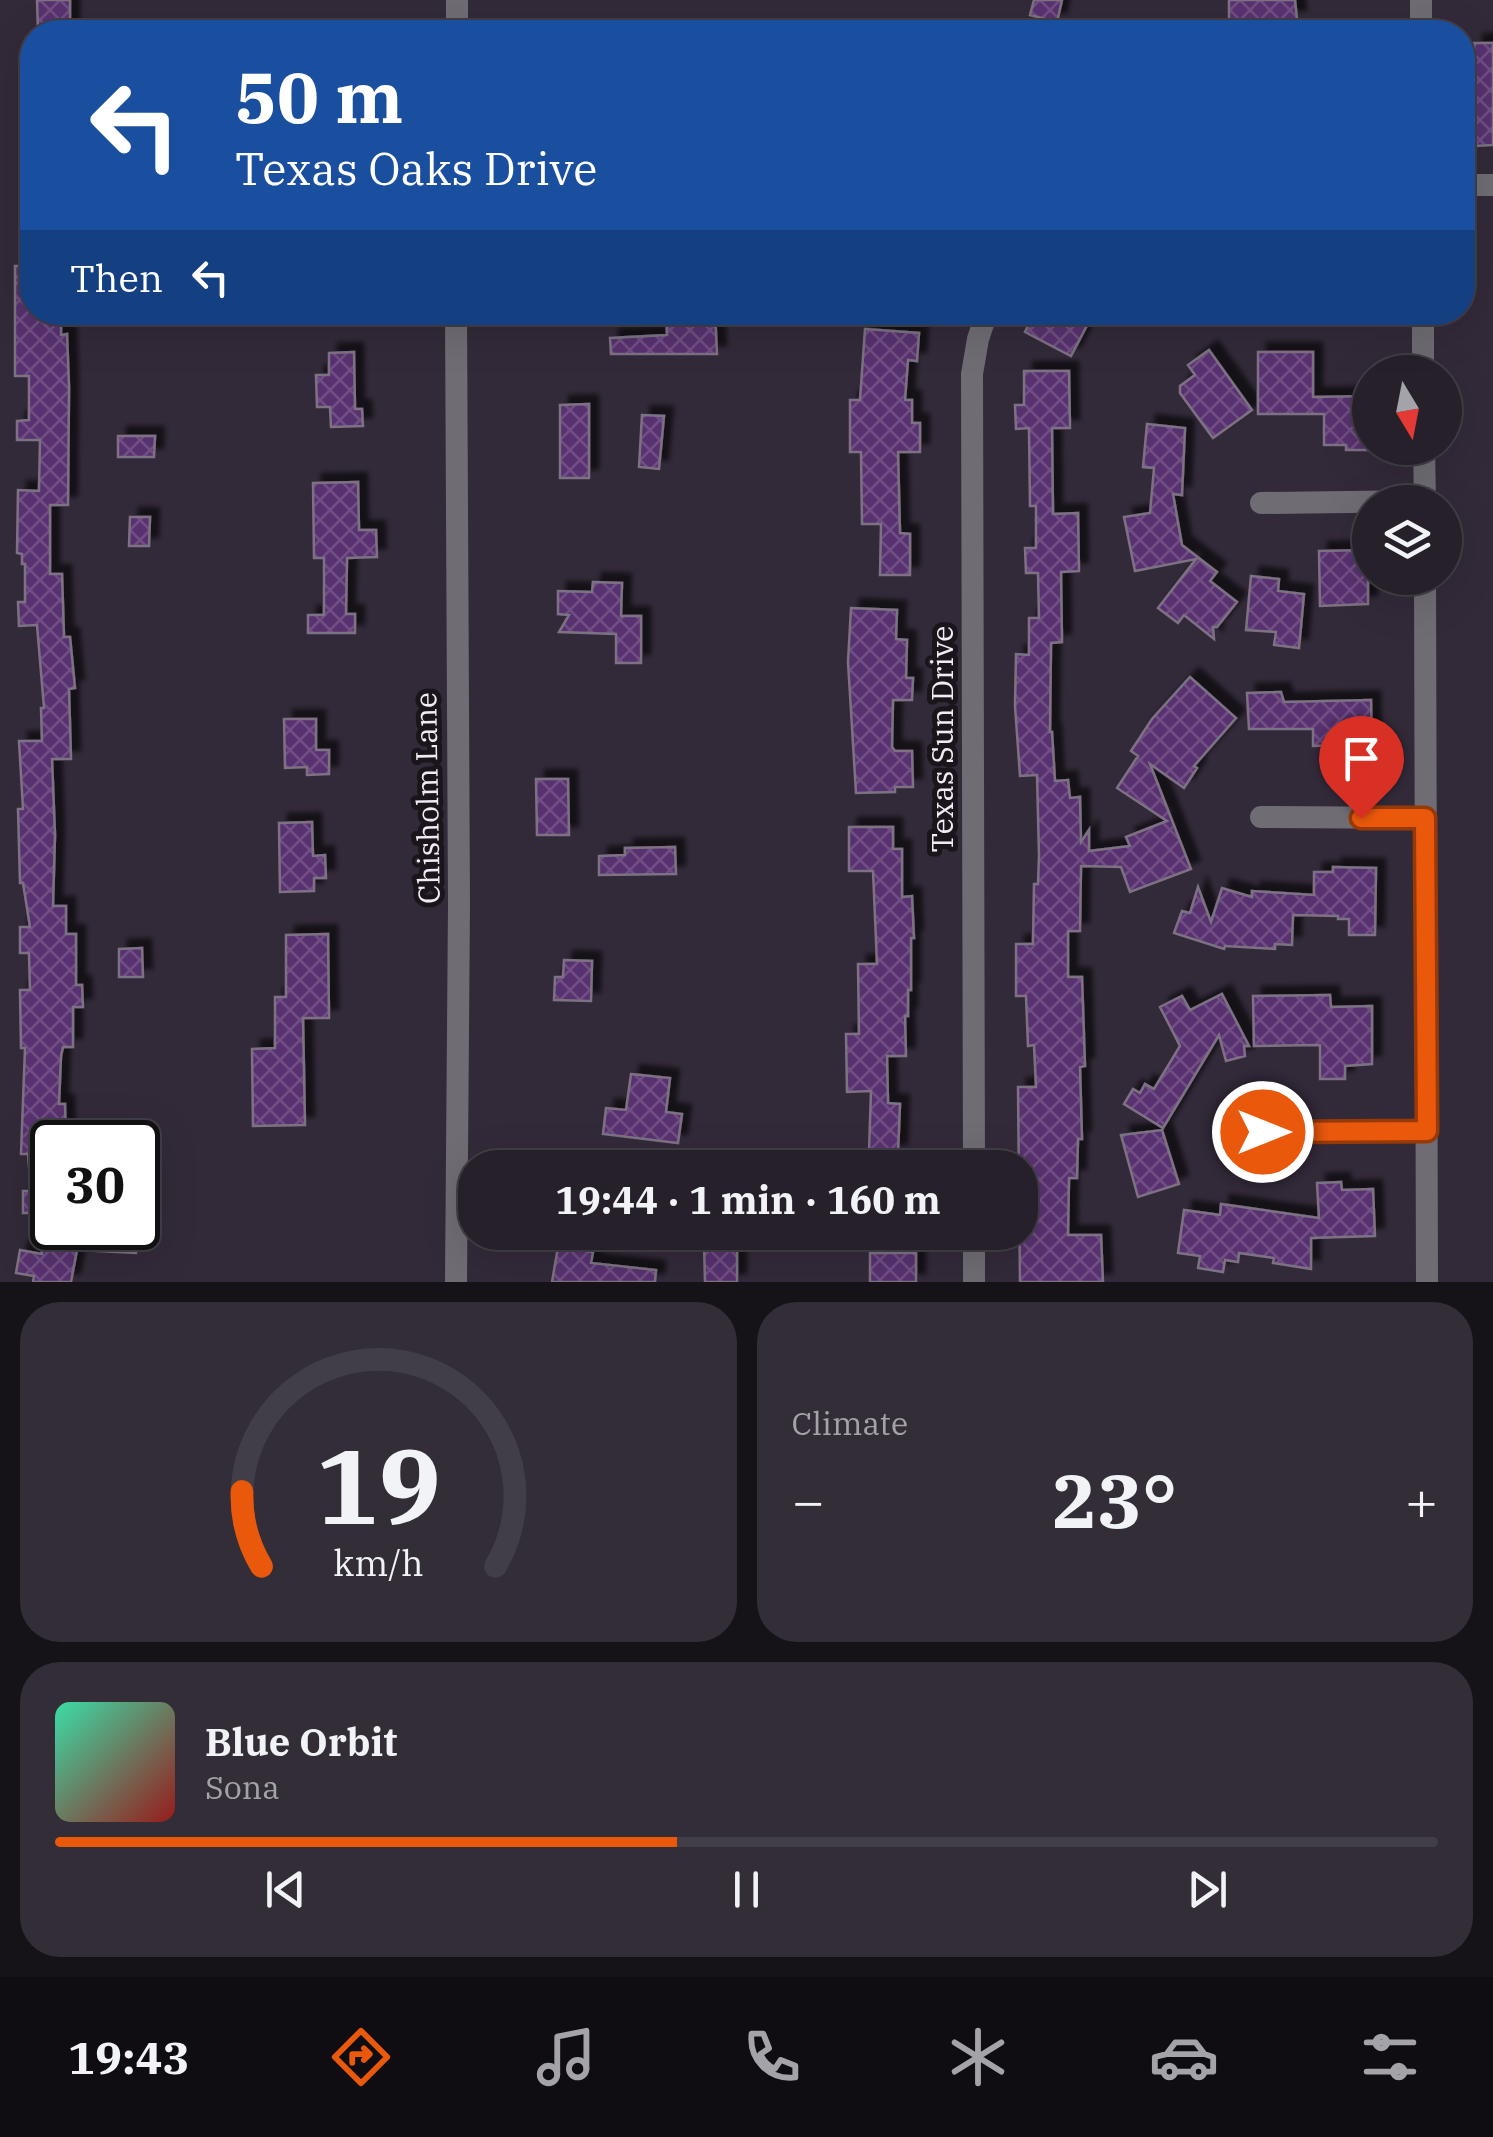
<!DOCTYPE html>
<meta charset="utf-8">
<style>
:root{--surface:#26202b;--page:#322d37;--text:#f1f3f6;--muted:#a4a3a9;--line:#423e47;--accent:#ea580c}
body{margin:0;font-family:"IBM Plex Serif",serif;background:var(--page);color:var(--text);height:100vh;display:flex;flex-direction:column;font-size:38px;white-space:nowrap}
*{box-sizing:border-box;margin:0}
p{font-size:32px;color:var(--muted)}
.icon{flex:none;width:55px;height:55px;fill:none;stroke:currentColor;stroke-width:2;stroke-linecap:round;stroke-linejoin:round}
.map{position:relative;height:1282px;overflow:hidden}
.side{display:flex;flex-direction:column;gap:20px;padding:20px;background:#151218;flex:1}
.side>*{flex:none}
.banner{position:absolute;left:20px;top:20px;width:1455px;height:305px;border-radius:40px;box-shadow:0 10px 40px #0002,0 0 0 2px var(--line);background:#1a4fa0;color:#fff;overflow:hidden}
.needle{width:65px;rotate:170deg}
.fabs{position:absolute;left:1352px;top:355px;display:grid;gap:20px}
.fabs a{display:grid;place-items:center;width:110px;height:110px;border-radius:50%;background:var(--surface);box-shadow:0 10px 40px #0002,0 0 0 2px var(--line);font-size:50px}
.speed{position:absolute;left:30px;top:1120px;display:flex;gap:20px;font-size:50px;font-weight:700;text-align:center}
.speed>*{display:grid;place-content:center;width:130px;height:130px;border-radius:50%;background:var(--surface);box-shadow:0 10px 40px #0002,0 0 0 2px var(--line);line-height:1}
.speed .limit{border:5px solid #111;border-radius:15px;background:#fff;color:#111}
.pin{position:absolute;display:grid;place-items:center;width:85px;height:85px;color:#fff;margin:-102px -42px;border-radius:50% 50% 50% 0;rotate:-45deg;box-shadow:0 0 10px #0007}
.pin .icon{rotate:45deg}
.me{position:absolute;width:110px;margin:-55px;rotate:90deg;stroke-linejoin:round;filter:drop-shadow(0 0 8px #0008)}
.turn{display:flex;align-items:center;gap:35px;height:210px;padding:0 50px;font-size:45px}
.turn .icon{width:130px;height:130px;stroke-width:2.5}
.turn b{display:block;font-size:70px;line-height:85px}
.then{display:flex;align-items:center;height:95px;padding:0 50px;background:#0003;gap:20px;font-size:38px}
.big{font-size:75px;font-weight:700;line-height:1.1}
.side .card{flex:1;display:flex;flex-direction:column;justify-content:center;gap:15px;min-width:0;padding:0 35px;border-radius:40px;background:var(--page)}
.side .dial{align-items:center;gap:0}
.dial svg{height:260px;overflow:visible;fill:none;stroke:var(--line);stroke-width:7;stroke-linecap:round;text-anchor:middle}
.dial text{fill:var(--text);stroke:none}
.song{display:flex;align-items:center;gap:30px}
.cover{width:120px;height:120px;border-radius:15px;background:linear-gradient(135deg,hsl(160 70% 55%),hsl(0 70% 35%))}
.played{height:10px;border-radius:5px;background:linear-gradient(90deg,var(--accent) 45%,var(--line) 45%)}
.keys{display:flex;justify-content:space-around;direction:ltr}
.heat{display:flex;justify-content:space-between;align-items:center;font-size:55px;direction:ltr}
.side .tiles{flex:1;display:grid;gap:20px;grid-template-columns:1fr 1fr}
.card:last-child{grid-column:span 2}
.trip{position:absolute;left:458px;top:1150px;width:580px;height:100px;border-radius:40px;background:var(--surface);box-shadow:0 10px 40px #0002,0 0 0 2px var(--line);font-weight:700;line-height:100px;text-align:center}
.tab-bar{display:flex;height:160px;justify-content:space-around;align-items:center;background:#0f0d11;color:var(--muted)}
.tab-bar .icon{width:70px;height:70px}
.tab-bar .active{color:var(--accent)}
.tab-bar b{font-size:45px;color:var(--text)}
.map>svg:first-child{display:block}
.building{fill:url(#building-cross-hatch);stroke:#7c7283;stroke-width:2.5;filter:url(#shadow)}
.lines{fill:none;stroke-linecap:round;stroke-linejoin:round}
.minor{stroke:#706c74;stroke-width:22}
.route-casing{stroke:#983908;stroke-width:25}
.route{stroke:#ea580c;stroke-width:18}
.labels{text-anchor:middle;stroke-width:10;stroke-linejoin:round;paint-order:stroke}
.street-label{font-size:30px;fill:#f0ebf4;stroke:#19151b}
</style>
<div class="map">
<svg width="1493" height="1282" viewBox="0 0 1493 1282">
<defs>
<pattern id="building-cross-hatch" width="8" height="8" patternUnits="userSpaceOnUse" patternTransform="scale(2.5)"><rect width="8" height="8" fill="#59316f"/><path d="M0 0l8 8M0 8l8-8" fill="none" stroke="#714f84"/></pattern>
<filter id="shadow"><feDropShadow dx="9" dy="-9" stdDeviation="2.5" flood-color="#0009"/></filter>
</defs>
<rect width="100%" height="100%" fill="#332a39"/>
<path class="building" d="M 37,0 L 70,0 L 70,32 L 38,32 Z
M 1034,0 L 1062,0 L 1057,22 L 1030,15 Z
M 1229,0 L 1295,0 L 1297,19 L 1229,20 Z
M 1474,43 L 1493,43 L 1493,145 L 1475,146 Z
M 15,266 L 32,266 L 32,312 L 61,312 L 61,335 L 67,334 L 69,387 L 68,505 L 50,505 L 50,574 L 62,574 L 64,637 L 70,637 L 75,688 L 69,689 L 71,759 L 52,759 L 55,835 L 53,906 L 66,906 L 66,934 L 76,934 L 76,985 L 82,985 L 83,1007 L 73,1007 L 73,1047 L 63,1047 L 61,1056 L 59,1104 L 65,1104 L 66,1142 L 52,1142 L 52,1213 L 23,1213 L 23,1191 L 31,1191 L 28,1154 L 21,1154 L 25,1048 L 21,1048 L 20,990 L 30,990 L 29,953 L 20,953 L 20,927 L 30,927 L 23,883 L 20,883 L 18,809 L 23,809 L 19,741 L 42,741 L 41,708 L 44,708 L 37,625 L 19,626 L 18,602 L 25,602 L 25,564 L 22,564 L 22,554 L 17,553 L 18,490 L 39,491 L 40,440 L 17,440 L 17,421 L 29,420 L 29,376 L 15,376 Z
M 666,312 L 715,312 L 717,354 L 611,354 L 610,338 L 667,335 Z
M 1035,312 L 1094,312 L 1071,356 L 1025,332 Z
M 865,329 L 919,333 L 917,361 L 908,360 L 905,400 L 912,400 L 912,423 L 920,423 L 920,452 L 898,452 L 900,533 L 910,534 L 910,575 L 880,575 L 881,524 L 862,524 L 861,452 L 850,452 L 850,400 L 860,400 Z
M 1209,350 L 1252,410 L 1213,438 L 1180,393 L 1180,386 L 1195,375 L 1188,365 Z
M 354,352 L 355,409 L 362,409 L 363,426 L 331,427 L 330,407 L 317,407 L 316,375 L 329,375 L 329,353 Z
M 1258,352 L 1313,352 L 1313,397 L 1370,396 L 1370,450 L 1346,450 L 1346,445 L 1324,445 L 1324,414 L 1258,414 Z
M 1024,371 L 1069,371 L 1070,428 L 1052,428 L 1053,514 L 1078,513 L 1079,571 L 1061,572 L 1062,642 L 1051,643 L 1050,732 L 1052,732 L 1055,781 L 1068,780 L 1070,798 L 1080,797 L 1081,842 L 1089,830 L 1089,851 L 1130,846 L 1126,837 L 1167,821 L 1117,788 L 1138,756 L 1131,751 L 1152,719 L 1190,677 L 1236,718 L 1194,766 L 1197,768 L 1184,788 L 1150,764 L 1191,869 L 1130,892 L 1121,867 L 1081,866 L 1080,931 L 1068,931 L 1068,977 L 1082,977 L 1085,1066 L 1080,1067 L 1082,1139 L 1078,1139 L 1077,1178 L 1069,1178 L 1068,1235 L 1101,1235 L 1103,1282 L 1020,1282 L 1018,1087 L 1036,1087 L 1034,1045 L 1028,1046 L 1026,996 L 1016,996 L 1016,944 L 1033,944 L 1034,884 L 1038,884 L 1039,855 L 1037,775 L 1020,776 L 1015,706 L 1016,654 L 1029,655 L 1029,618 L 1039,618 L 1038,573 L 1026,573 L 1025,548 L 1036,548 L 1036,506 L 1030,506 L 1029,428 L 1016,429 L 1015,405 L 1024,405 Z
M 589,404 L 589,478 L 560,478 L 560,405 Z
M 642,415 L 664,416 L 659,469 L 639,467 Z
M 1147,424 L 1185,428 L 1182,495 L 1173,494 L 1182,545 L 1217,572 L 1210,581 L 1237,602 L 1217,627 L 1213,627 L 1214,639 L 1184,615 L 1178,623 L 1158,608 L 1196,559 L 1135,571 L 1124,517 L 1150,513 L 1154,468 L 1143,467 Z
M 118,436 L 155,436 L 154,457 L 118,457 Z
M 358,482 L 359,530 L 376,530 L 377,557 L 347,558 L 346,614 L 355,614 L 355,633 L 308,633 L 308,615 L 324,615 L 324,558 L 314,558 L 313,483 Z
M 130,517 L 150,517 L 149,546 L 129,546 Z
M 1368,550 L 1368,604 L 1320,606 L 1319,551 Z
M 1251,576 L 1279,579 L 1278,591 L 1304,594 L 1299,648 L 1274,645 L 1276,632 L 1246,630 Z
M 593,582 L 622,583 L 621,616 L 641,616 L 641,663 L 616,663 L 616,634 L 559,632 L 569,615 L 558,614 L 558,591 L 592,592 Z
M 851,608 L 897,610 L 896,639 L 907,640 L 906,678 L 913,678 L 912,700 L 893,700 L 892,747 L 895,751 L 912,751 L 913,787 L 895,787 L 895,792 L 856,793 L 848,662 Z
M 1281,692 L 1284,702 L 1371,700 L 1372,754 L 1349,755 L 1349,745 L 1313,746 L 1313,729 L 1249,729 L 1247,693 Z
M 284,719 L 316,719 L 316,750 L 329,750 L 329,774 L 307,775 L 307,767 L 285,768 Z
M 536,779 L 568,779 L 569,835 L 537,835 Z
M 312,822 L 313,856 L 325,855 L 326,878 L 314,878 L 314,891 L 280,892 L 279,823 Z
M 849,827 L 893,827 L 893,849 L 902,849 L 902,897 L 912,896 L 914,938 L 911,938 L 911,990 L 908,990 L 908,1016 L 905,1016 L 906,1056 L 887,1056 L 888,1103 L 900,1104 L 898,1153 L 869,1152 L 871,1091 L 847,1092 L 846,1034 L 859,1034 L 858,964 L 877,964 L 873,871 L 849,871 Z
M 675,847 L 676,874 L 599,875 L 599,856 L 625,855 L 625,848 Z
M 1333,867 L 1376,868 L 1375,935 L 1349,935 L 1349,919 L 1338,919 L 1338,916 L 1293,915 L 1292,945 L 1275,944 L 1275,949 L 1225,946 L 1224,949 L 1174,933 L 1182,911 L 1190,913 L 1198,887 L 1211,922 L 1222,888 L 1252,897 L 1252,891 L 1314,895 L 1314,872 L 1333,872 Z
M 328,934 L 329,1018 L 303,1018 L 305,1125 L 253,1126 L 252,1049 L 275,1048 L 275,997 L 286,997 L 286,935 Z
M 142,948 L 143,977 L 119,977 L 119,949 Z
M 564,960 L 592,961 L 591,1001 L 554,1000 L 555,977 L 563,977 Z
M 1222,994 L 1249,1046 L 1244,1046 L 1245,1056 L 1226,1061 L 1219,1035 L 1163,1128 L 1124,1104 L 1133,1089 L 1140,1093 L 1145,1084 L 1154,1089 L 1180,1046 L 1160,1007 L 1182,996 L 1190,1010 Z
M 1330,995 L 1331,1007 L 1372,1006 L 1372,1064 L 1345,1066 L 1345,1079 L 1320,1079 L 1320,1045 L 1254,1046 L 1253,996 Z
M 631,1074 L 670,1078 L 666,1112 L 682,1114 L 678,1143 L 603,1134 L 606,1108 L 626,1110 Z
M 1162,1130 L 1179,1184 L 1138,1197 L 1121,1135 Z
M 1341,1182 L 1342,1190 L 1373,1189 L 1375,1236 L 1311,1238 L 1311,1269 L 1273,1263 L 1274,1258 L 1239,1253 L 1238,1262 L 1225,1260 L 1223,1272 L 1198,1268 L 1200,1256 L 1178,1253 L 1184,1210 L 1220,1215 L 1221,1204 L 1319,1218 L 1317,1183 Z
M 41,1228 L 137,1228 L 136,1253 L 77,1250 L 71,1282 L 33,1282 L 34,1276 L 16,1273 L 20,1250 L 42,1254 Z
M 704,1244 L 737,1244 L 737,1282 L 705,1282 Z
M 558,1247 L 593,1252 L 591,1263 L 656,1270 L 655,1282 L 552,1282 Z
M 870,1253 L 916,1253 L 916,1282 L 870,1282 Z"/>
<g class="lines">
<path class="minor" d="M 1421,0 L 1421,32
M 457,32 L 457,0
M 1462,185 L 1493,185
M 1423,312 L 1423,372
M 1424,448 L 1425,502
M 1261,503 L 1425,501
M 1425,578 L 1427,1282
M 1261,817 L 1425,818
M 1263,1132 L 1427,1131
M 974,1168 L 972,374 L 978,339 L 987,312
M 974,1232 L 974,1282
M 456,1282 L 459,904 L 456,312"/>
</g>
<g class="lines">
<defs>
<path id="route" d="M 1263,1132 L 1427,1131 L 1425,818 L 1361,818"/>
</defs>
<use href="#route" class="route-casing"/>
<use href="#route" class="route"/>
</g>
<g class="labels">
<g class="street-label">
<text transform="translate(943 739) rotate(-90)" y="10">Texas Sun Drive</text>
<text transform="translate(428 798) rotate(-91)" y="10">Chisholm Lane</text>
</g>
</g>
</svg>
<div class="fabs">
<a><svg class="needle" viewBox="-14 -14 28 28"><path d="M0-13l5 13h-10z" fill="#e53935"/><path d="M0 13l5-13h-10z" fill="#a4a3a9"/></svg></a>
<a><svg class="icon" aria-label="layers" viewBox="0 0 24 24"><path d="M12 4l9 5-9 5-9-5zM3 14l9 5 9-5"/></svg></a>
</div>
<div class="speed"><div class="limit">30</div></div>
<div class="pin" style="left:1361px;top:818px;background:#d93025"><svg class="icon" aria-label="arrive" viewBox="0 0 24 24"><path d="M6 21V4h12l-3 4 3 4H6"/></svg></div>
<svg class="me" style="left:1263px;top:1132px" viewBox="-20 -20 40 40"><circle r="17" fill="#ea580c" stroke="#fff" stroke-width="3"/><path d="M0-11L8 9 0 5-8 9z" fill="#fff"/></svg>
<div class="trip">19:44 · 1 min · 160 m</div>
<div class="banner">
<div class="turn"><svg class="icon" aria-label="left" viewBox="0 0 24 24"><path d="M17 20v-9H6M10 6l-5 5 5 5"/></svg><div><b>50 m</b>Texas Oaks Drive</div></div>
<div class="then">Then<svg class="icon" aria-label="left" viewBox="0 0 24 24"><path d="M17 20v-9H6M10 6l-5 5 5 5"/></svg></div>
</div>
</div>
<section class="side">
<div class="tiles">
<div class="card dial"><svg viewBox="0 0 100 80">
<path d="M14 69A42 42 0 1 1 86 69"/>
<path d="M14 69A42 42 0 0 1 8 46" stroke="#ea580c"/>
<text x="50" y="56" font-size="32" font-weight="700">19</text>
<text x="50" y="72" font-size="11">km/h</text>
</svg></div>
<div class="card"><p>Climate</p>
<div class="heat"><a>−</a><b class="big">23°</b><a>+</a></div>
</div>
<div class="card">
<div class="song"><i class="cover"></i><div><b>Blue Orbit</b><p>Sona</p></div></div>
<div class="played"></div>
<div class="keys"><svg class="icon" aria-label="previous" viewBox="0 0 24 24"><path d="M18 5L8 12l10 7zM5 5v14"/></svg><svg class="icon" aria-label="pause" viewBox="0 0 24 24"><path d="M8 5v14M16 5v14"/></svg><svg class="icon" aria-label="next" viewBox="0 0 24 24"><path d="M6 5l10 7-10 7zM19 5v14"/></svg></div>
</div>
</div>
</section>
<nav class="tab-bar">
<b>19:43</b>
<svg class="icon active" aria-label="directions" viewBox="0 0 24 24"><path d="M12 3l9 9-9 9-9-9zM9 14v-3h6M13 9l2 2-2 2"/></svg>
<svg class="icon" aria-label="music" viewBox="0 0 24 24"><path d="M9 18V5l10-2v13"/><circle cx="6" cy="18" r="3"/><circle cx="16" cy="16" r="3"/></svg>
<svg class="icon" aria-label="phone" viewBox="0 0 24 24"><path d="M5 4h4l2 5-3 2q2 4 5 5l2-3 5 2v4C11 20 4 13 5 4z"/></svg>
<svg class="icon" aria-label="climate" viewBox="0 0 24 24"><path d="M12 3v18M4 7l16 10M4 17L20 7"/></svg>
<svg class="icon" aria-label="car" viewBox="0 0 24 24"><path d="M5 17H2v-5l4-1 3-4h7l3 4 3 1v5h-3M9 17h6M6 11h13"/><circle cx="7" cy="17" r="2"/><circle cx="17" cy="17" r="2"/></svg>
<svg class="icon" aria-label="filters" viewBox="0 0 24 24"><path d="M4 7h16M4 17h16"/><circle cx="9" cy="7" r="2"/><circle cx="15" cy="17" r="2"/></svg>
</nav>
